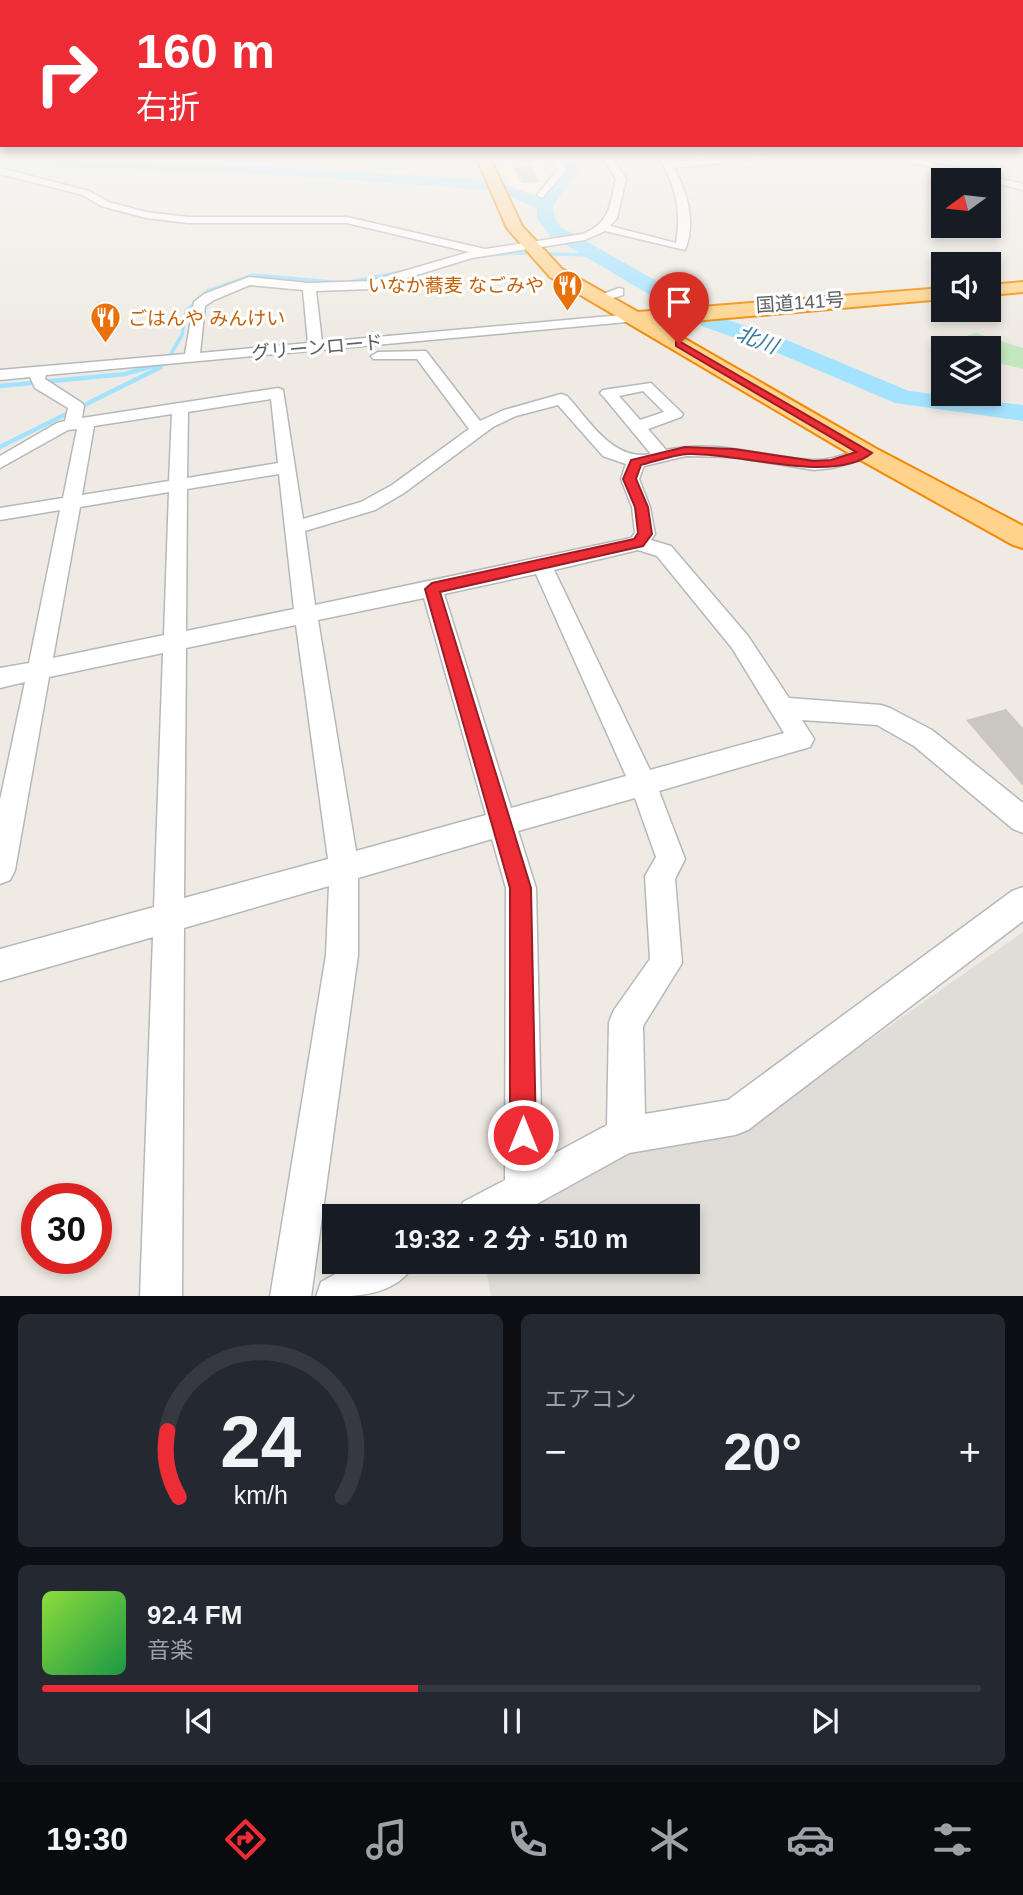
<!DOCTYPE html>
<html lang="ja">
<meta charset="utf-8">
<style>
:root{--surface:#171b24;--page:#242831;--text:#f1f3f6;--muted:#9ea1a6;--line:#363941;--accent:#ed2c36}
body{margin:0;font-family:Arial,"Noto Sans JP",sans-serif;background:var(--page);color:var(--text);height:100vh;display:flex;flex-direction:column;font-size:26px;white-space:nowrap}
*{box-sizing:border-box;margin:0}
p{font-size:23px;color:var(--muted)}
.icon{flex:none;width:38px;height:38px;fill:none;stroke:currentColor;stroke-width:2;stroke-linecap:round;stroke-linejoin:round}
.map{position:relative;height:1296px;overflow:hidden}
.side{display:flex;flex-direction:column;gap:18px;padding:18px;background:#0d0f14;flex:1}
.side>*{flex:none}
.hud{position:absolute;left:0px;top:0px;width:1024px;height:147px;box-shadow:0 4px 10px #0003;background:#ed2c36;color:#fff;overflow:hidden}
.needle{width:46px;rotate:255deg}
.controls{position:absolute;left:931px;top:168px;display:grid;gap:14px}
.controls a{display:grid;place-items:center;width:70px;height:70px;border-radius:0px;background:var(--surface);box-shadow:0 4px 10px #0003;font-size:35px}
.speed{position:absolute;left:21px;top:1183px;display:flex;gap:14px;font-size:35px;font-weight:700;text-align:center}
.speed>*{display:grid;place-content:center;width:91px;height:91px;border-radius:50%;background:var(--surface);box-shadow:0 4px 10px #0003;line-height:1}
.speed .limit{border:10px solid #d22;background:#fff;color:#111}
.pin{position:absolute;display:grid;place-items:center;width:60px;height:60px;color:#fff;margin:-72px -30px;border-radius:50% 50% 50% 0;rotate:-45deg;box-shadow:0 0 7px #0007}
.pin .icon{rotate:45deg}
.me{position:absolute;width:77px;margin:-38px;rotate:0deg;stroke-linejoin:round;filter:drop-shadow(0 0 5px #0008)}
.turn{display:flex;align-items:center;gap:24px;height:147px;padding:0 21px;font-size:32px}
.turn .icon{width:91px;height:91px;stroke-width:2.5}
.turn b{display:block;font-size:49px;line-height:60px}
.big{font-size:52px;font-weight:700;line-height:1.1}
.side .widget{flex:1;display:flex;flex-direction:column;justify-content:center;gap:10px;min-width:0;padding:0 24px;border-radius:10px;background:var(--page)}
.side .dial{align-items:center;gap:0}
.dial svg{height:182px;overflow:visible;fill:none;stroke:var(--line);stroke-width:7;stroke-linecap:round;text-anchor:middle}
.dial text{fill:var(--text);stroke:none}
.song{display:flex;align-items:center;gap:21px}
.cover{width:84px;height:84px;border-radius:10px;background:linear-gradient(135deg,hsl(90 70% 55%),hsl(140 70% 35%))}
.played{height:7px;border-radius:4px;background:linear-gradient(90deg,var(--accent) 40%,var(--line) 40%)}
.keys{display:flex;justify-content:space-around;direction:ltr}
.heat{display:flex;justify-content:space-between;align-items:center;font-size:38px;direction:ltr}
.side .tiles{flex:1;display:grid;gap:18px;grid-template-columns:1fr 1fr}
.widget:last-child{grid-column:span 2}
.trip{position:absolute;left:322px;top:1204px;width:378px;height:70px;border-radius:0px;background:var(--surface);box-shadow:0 4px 10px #0003;font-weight:700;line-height:70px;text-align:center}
.tabs{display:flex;height:112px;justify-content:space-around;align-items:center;background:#090b0e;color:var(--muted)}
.tabs .icon{width:49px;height:49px}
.tabs .on{color:var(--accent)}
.tabs b{font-size:32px;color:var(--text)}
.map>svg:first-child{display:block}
.commercial{fill:#fff1da}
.industrial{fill:#e0ddd9}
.green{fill:#c5e7c0}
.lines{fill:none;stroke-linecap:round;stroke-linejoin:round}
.stream-far1{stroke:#a4e3ff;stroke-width:3.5}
.stream{stroke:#a4e3ff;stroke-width:4.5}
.river{fill:#a4e3ff;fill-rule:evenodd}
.building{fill:#cac6c0}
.minor-casing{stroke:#b5b8bb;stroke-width:3}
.highway-casing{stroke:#f38800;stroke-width:4}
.minor{fill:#fff;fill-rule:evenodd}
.highway{fill:#ffd38b;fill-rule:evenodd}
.route{fill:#ed2c36;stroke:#9a1d23;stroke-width:2}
.labels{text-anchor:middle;stroke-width:6;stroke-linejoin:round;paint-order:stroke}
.far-food-label{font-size:19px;fill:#c56008;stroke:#fff;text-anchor:end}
.far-street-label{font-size:19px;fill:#5c6165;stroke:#fff}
.far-water-label{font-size:21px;font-style:italic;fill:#397aa2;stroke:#fff}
</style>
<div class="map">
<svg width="1023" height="1297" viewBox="0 0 1023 1297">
<rect width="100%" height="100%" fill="#efebe4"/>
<path class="commercial" d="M 559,162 L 559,173 L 536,195 L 510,186 L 500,165 Z"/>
<path class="industrial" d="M 1023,932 L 1023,1296 L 491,1296 L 485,1262 L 688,1262 L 688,1216 L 505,1216 L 599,1161 L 748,1126 Z"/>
<path class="green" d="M 976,333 L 1023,348 L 1023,369 L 989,361 L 989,348 L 963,348 L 950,341 Z"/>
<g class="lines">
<path class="stream-far1" d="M 481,256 L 515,253 L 594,255
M 165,364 L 182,335 L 186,311 L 208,291 L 253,275 L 344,283 L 405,271"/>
<path class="stream" d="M 0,386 L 125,374 L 166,362
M 0,447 L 161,367"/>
<path class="river" d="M 556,154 L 570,154 L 578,170 L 553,206 L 555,218 L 561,227 L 720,317 L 789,341 L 909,391 L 1023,405 L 1023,421 L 895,403 L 773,351 L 704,327 L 549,235 L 537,218 L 537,209 L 496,189 L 504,184 L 542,199 L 564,170 Z
M 0,157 L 267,166 L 488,180 L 496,185 L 488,190 L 267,174 L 0,165 Z"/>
</g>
<path class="building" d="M 530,166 L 540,182 L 522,183 L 513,167 Z
M 1006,709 L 1023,728 L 1023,786 L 966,720 Z"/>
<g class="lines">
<defs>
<path id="minor" d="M 549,154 L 558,154 L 567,170 L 542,198 L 537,195 L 557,170 Z
M 601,154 L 610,154 L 626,179 L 617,218 L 610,226 L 676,243 C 682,208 675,184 657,154 L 666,154 L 671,163 L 771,154 L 808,154 L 674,168 C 688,193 696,223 685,250 L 605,231 L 585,240 L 472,258 L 371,289 L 316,291 L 322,342 L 633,314 L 640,318 L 638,321 L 46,375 L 45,379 L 82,403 L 84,406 L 82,418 L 278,388 L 283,390 L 303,519 L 361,502 L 392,485 L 469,429 L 417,359 L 373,359 L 371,356 L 378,352 L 426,351 L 480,421 L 504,410 L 561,394 L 567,396 C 589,420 613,462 651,454 L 603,396 L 600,393 L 603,390 L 651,383 L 683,414 L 681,417 L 648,429 L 666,450 C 717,439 763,457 813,460 C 831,461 849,452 866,448 L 872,449 L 875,453 L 872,457 L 832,468 L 814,470 L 734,457 L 686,456 L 644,466 L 639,479 L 650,507 L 655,534 L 651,540 L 671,546 L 748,636 L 789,698 L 881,705 L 890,708 L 932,730 L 1023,803 L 1023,833 L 1013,829 L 914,746 L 877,725 L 802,720 L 814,739 L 810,747 L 659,791 L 685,859 L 675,879 L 682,963 L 643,1026 L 645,1114 L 728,1100 L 1012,891 L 1023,887 L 1023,921 L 748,1130 L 735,1135 L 629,1153 L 515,1216 L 458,1216 L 463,1202 L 505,1180 L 506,888 L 492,839 L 358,878 L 358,955 L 311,1297 L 270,1297 L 326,955 L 329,886 L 184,928 L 182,1297 L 140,1297 L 153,937 L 0,981 L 0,949 L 154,907 L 163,653 L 49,677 L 15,870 L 10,880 L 0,884 L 0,800 L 25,682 L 0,688 L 0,668 L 29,663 L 60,510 L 0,520 L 0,508 L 63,498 L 77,429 L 68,430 L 0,468 L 0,456 L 57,423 L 65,421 L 68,408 L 35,388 L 30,377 L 0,380 L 0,370 L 185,354 L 194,302 L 204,294 L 249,277 L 309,283 L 370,281 L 469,252 L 347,223 L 188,223 L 146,218 L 101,206 L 83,195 L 0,174 L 0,168 L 89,191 L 109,202 L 146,212 L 188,217 L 347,217 L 485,249 L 583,234 C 610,223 610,205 616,179 ZM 250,285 L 303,290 L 308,343 L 200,353 L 205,306 L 214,300 ZM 643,391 L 664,412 L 640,420 L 619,396 ZM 271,399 L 278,463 L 187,478 L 188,412 ZM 558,405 L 603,456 L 626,464 L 621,479 L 632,507 L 635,533 L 631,538 L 315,605 L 305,531 L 375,510 L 404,493 L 493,427 L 516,416 ZM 172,414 L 169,481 L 82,495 L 94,426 ZM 279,474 L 294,609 L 186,631 L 187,489 ZM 169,492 L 164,635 L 53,658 L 80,507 ZM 638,550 L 657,556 L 732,648 L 784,733 L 650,770 L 554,570 ZM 536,574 L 626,776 L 511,808 L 444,594 ZM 424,598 L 486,815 L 356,851 L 318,620 ZM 296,625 L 328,859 L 184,898 L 186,648 ZM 635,798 L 656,857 L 645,876 L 650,959 L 614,1010 L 609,1022 L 607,1125 L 542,1160 L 536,888 L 518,831 Z
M 878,154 L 895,154 L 1023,184 L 1023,190 Z
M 619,288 L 623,289 L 623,295 L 596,303 L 590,299 Z
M 357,1262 L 415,1262 C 398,1297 353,1297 316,1297 L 321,1282 Z"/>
<path id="highway" d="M 475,154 L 488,154 L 522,226 L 562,269 L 638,312 L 943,288 L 943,299 L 659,324 L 875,448 L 1023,526 L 1023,548 L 1013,545 L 857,458 L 550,277 L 507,228 Z
M 1023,282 L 1023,292 L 989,295 L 989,285 Z"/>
</defs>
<use href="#minor" class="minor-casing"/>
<use href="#highway" class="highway-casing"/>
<use href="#minor" class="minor"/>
<use href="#highway" class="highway"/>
</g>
<linearGradient id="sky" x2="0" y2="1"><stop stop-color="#8dc7f1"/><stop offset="0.46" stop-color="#f8f6f3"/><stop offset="1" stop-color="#f8f6f3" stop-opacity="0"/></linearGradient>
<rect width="1023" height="336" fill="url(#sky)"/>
<path class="route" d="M 679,341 L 872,453 C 833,485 738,452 688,454 C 673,455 656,461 641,465 L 636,479 L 648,507 L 652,534 L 643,546 L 440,592 L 531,888 L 536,1135 L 532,1144 L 523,1148 L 514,1144 L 510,1135 L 510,888 L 425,589 L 432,583 L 634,539 L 638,533 L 635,507 L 623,479 L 631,460 L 685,447 L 734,449 L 814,461 L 831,460 L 856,452 L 676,346 L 676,342 Z"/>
<defs>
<symbol id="restaurant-pin" viewBox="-11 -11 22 30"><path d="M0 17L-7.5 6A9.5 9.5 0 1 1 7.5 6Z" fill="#e8710a" stroke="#fff"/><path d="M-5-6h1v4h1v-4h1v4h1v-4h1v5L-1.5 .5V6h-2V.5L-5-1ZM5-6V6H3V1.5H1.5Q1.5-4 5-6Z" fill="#fff"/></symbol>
</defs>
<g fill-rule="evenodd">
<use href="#restaurant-pin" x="550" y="268" width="35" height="47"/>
<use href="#restaurant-pin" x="88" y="300" width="35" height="47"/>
</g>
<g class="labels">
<g class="far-food-label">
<text x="544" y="292">いなか蕎麦 なごみや</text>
<text x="128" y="325" text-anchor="start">ごはんや みんけい</text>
</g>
<g class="far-street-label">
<text transform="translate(800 302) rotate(-4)" y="7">国道141号</text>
<text transform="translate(317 347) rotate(-5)" y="7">グリーンロード</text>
</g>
<g class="far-water-label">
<text transform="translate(757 340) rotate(21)" y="7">北川</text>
</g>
</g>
</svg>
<div class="controls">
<a><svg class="needle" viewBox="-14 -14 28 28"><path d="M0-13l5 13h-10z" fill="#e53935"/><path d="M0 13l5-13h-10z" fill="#9ea1a6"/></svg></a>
<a><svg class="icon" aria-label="sound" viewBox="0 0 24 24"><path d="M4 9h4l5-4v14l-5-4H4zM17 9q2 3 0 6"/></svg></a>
<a><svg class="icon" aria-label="layers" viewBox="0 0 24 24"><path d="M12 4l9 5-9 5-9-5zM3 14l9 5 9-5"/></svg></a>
</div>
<div class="speed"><div class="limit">30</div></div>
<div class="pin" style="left:679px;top:344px;background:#d93025"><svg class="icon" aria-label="arrive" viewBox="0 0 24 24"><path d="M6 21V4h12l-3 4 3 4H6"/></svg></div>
<svg class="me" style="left:523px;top:1135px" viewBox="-20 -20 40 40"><circle r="17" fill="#ed2c36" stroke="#fff" stroke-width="3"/><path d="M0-11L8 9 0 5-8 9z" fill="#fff"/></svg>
<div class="trip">19:32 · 2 分 · 510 m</div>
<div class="hud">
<div class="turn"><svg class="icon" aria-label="right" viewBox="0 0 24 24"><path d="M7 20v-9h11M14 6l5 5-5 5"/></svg><div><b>160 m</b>右折</div></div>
</div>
</div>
<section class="side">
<div class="tiles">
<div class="widget dial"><svg viewBox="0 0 100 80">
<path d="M14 69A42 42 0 1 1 86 69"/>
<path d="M14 69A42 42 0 0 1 9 40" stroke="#ed2c36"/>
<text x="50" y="56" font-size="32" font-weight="700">24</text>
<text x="50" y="72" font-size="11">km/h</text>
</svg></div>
<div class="widget"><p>エアコン</p>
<div class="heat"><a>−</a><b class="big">20°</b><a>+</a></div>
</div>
<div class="widget">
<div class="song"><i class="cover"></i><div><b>92.4 FM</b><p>音楽</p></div></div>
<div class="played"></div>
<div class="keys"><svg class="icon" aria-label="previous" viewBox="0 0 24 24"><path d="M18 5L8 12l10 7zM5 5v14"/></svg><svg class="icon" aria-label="pause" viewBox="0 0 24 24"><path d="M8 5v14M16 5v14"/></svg><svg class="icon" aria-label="next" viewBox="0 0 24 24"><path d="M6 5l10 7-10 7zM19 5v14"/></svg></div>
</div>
</div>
</section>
<nav class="tabs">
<b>19:30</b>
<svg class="icon on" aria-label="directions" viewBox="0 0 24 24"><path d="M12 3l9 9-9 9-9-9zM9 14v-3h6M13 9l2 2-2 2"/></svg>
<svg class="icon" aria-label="music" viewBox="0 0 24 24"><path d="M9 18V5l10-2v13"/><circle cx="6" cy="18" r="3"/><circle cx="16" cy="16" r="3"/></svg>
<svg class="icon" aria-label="phone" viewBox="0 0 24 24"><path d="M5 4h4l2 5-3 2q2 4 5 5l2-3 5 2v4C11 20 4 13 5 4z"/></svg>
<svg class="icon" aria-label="climate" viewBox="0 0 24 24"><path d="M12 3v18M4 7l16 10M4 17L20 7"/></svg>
<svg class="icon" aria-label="car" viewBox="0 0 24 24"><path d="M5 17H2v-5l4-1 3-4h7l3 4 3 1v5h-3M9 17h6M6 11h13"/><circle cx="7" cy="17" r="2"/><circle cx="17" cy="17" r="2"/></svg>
<svg class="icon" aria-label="filters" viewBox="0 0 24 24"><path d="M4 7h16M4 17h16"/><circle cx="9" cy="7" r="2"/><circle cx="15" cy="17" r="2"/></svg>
</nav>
